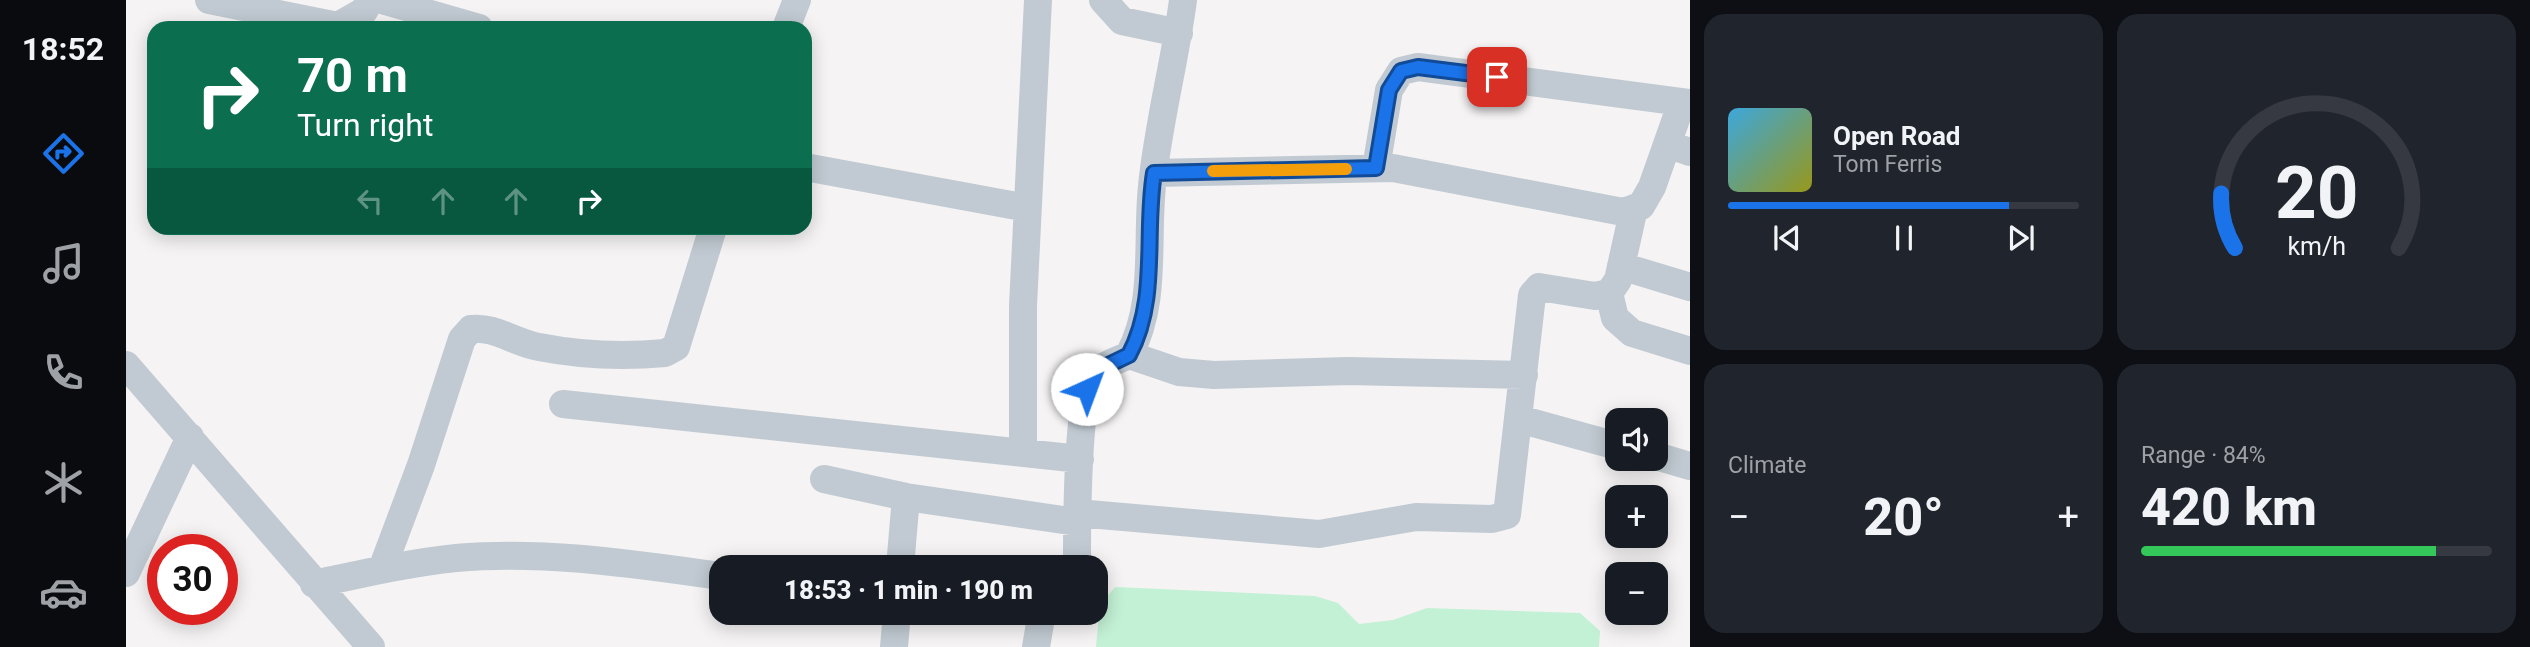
<!DOCTYPE html>
<meta charset="utf-8">
<style>
:root{--surface:#171b24;--page:#20242c;--text:#f1f3f6;--muted:#9ea1a6;--line:#363941;--accent:#1a73e8}
body{margin:0;font-family:Roboto,sans-serif;background:var(--page);color:var(--text);height:100vh;display:flex;flex-direction:column;font-size:26px;white-space:nowrap}
*{box-sizing:border-box;margin:0}
p{font-size:23px;color:var(--muted)}
.icon{flex:none;width:38px;height:38px;fill:none;stroke:currentColor;stroke-width:2;stroke-linecap:round;stroke-linejoin:round}
.map{position:relative;flex:1;overflow:hidden}
.details{display:flex;flex-direction:column;gap:14px;padding:14px;background:#0d0f14;width:840px}
.details>*{flex:none}
.guide{position:absolute;left:21px;top:21px;width:665px;height:214px;border-radius:21px;box-shadow:0 4px 18px #0003;background:#0b6e4f;color:#fff;overflow:hidden}
.fabs{position:absolute;left:1479px;top:408px;display:grid;gap:14px}
.fabs a{display:grid;place-items:center;width:63px;height:63px;border-radius:14px;background:var(--surface);box-shadow:0 4px 18px #0003;font-size:35px}
.speed{position:absolute;left:21px;top:534px;display:flex;gap:14px;font-size:35px;font-weight:700;text-align:center}
.speed>*{display:grid;place-content:center;width:91px;height:91px;border-radius:50%;background:var(--surface);box-shadow:0 4px 18px #0003;line-height:1}
.speed .limit{border:10px solid #d22;background:#fff;color:#111}
.pin{position:absolute;display:grid;place-items:center;width:60px;height:60px;color:#fff;margin:-30px;border-radius:14px;box-shadow:0 4px 10px #0006}
.me{position:absolute;width:77px;margin:-38px;rotate:43deg;stroke-linejoin:round;filter:drop-shadow(0 0 5px #0008)}
.turn{display:flex;align-items:center;gap:24px;height:147px;padding:0 35px;font-size:32px}
.turn .icon{width:91px;height:91px;stroke-width:2.5}
.turn b{display:block;font-size:49px;line-height:60px}
.lanes{display:flex;align-items:center;height:66px;padding:0 35px;background:#0003;justify-content:center;gap:35px;direction:ltr}
.lanes .off{opacity:.35}
.big{font-size:52px;font-weight:800;line-height:1.1}
.details .card{flex:1;display:flex;flex-direction:column;justify-content:center;gap:10px;min-width:0;padding:0 24px;border-radius:21px;background:var(--page)}
.details .dial{align-items:center;gap:0}
.dial svg{height:182px;overflow:visible;fill:none;stroke:var(--line);stroke-width:7;stroke-linecap:round;text-anchor:middle}
.dial text{fill:var(--text);stroke:none}
.song{display:flex;align-items:center;gap:21px}
.cover{width:84px;height:84px;border-radius:10px;background:linear-gradient(135deg,hsl(200 70% 55%),hsl(60 70% 35%))}
.played{height:7px;border-radius:4px;background:linear-gradient(90deg,var(--accent) 80%,var(--line) 80%)}
.keys{display:flex;justify-content:space-around;direction:ltr}
.heat{display:flex;justify-content:space-between;align-items:center;font-size:38px;direction:ltr}
.charge{height:10px;border-radius:5px;background:linear-gradient(90deg,#34c759 84%,var(--line) 0)}
.details .tiles{flex:1;display:grid;gap:14px;grid-template-columns:repeat(2,1fr)}
.trip{position:absolute;left:583px;top:555px;width:399px;height:70px;border-radius:21px;background:var(--surface);box-shadow:0 4px 18px #0003;font-weight:800;line-height:70px;text-align:center}
main{display:flex;flex:1;min-height:0}
.tab-bar{display:flex;flex-direction:column;width:126px;justify-content:space-around;align-items:center;background:#090b0e;color:var(--muted)}
.tab-bar .icon{width:49px;height:49px}
.tab-bar .active{color:var(--accent)}
.tab-bar b{font-size:32px;color:var(--text)}
.map>svg:first-child{display:block}
.green{fill:#c3f1d5}
.lines{fill:none;stroke-linecap:round;stroke-linejoin:round}
.minor{stroke:#c1cad2;stroke-width:28}
.route-casing{stroke:#114b97;stroke-width:18}
.route{stroke:#1a73e8;stroke-width:12}
.slow{stroke:#f59e0b;stroke-width:12}
</style>
<main>
<nav class="tab-bar">
<b>18:52</b>
<svg class="icon active" aria-label="directions" viewBox="0 0 24 24"><path d="M12 3l9 9-9 9-9-9zM9 14v-3h6M13 9l2 2-2 2"/></svg>
<svg class="icon" aria-label="music" viewBox="0 0 24 24"><path d="M9 18V5l10-2v13"/><circle cx="6" cy="18" r="3"/><circle cx="16" cy="16" r="3"/></svg>
<svg class="icon" aria-label="phone" viewBox="0 0 24 24"><path d="M5 4h4l2 5-3 2q2 4 5 5l2-3 5 2v4C11 20 4 13 5 4z"/></svg>
<svg class="icon" aria-label="climate" viewBox="0 0 24 24"><path d="M12 3v18M4 7l16 10M4 17L20 7"/></svg>
<svg class="icon" aria-label="car" viewBox="0 0 24 24"><path d="M5 17H2v-5l4-1 3-4h7l3 4 3 1v5h-3M9 17h6M6 11h13"/><circle cx="7" cy="17" r="2"/><circle cx="17" cy="17" r="2"/></svg>
</nav>
<div class="map">
<svg width="1564" height="647" viewBox="0 0 1564 647">
<rect width="100%" height="100%" fill="#f5f3f3"/>
<path class="green" d="M 989,587 L 1189,596 L 1212,603 L 1233,624 L 1267,620 L 1301,608 L 1454,613 L 1474,631 L 1473,647 L 970,647 L 974,605 Z"/>
<g class="lines">
<path class="minor" d="M 83,0 L 212,26 L 238,11 L 244,0
M 256,0 L 353,28
M 977,0 L 996,21 L 1053,33
M 660,28 L 671,0
M 1541,144 L 1564,152
M 679,167 L 901,208
M 1250,168 L 1263,90 L 1275,71 L 1292,67 L 1564,103
M 1028,173 L 1267,168 L 1497,212 L 1515,206 L 1526,187 L 1556,102
M 1495,266 L 1564,287
M 1483,293 L 1489,318 L 1506,333 L 1564,351
M 1003,355 L 1053,372 L 1088,375 L 1223,371 L 1398,375
M 0,365 L 245,647
M 437,404 L 954,459
M 1393,419 L 1491,446
M 897,453 L 897,306 L 912,0
M 1530,456 L 1564,466
M 698,479 L 780,497 L 951,522
M 951,513 L 1193,534 L 1290,517 L 1366,519 L 1381,515 L 1406,295 L 1413,287 L 1469,296 L 1483,293 L 1492,280 L 1508,208
M 774,567 L 780,497
M 947,567 L 951,559 C 951,526 951,401 966,377 C 973,366 991,361 1003,355 C 1031,303 1020,243 1026,186 C 1032,124 1049,62 1057,0
M 256,569 L 295,465 L 336,339 L 345,329 C 369,326 389,343 413,347 C 454,355 497,357 539,353 L 550,347 L 587,228
M 0,573 L 64,437
M 188,584 C 235,574 282,563 330,558 C 418,550 508,564 595,576
M 768,647 L 771,612
M 910,647 L 916,612"/>
</g>
<g class="lines">
<defs>
<path id="route" d="M 961,389 L 974,369 L 1003,355 C 1033,299 1018,233 1028,173 L 1250,168 L 1263,90 L 1275,71 L 1292,67 L 1371,77"/>
</defs>
<use href="#route" class="route-casing"/>
<use href="#route" class="route"/>
<path class="slow" d="M 1087,171 L 1220,169"/>
</g>
</svg>
<div class="fabs">
<a><svg class="icon" aria-label="sound" viewBox="0 0 24 24"><path d="M4 9h4l5-4v14l-5-4H4zM17 9q2 3 0 6"/></svg></a>
<a>+</a>
<a>−</a>
</div>
<div class="speed"><div class="limit">30</div></div>
<div class="pin" style="left:1371px;top:77px;background:#d93025"><svg class="icon" aria-label="arrive" viewBox="0 0 24 24"><path d="M6 21V4h12l-3 4 3 4H6"/></svg></div>
<svg class="me" style="left:961px;top:389px" viewBox="-20 -20 40 40"><circle r="19" fill="#fff"/><path d="M0-13L10 11 0 6-10 11z" fill="#1a73e8"/></svg>
<div class="trip">18:53 · 1 min · 190 m</div>
<div class="guide">
<div class="turn"><svg class="icon" aria-label="right" viewBox="0 0 24 24"><path d="M7 20v-9h11M14 6l5 5-5 5"/></svg><div><b>70 m</b>Turn right</div></div>
<div class="lanes"><svg class="icon off" aria-label="left" viewBox="0 0 24 24"><path d="M17 20v-9H6M10 6l-5 5 5 5"/></svg><svg class="icon off" aria-label="ahead" viewBox="0 0 24 24"><path d="M12 20V5M6 11l6-6 6 6"/></svg><svg class="icon off" aria-label="ahead" viewBox="0 0 24 24"><path d="M12 20V5M6 11l6-6 6 6"/></svg><svg class="icon" aria-label="right" viewBox="0 0 24 24"><path d="M7 20v-9h11M14 6l5 5-5 5"/></svg></div>
</div>
</div>
<section class="details">
<div class="tiles">
<div class="card">
<div class="song"><i class="cover"></i><div><b>Open Road</b><p>Tom Ferris</p></div></div>
<div class="played"></div>
<div class="keys"><svg class="icon" aria-label="previous" viewBox="0 0 24 24"><path d="M18 5L8 12l10 7zM5 5v14"/></svg><svg class="icon" aria-label="pause" viewBox="0 0 24 24"><path d="M8 5v14M16 5v14"/></svg><svg class="icon" aria-label="next" viewBox="0 0 24 24"><path d="M6 5l10 7-10 7zM19 5v14"/></svg></div>
</div>
<div class="card dial"><svg viewBox="0 0 100 80">
<path d="M14 69A42 42 0 1 1 86 69"/>
<path d="M14 69A42 42 0 0 1 8 45" stroke="#1a73e8"/>
<text x="50" y="56" font-size="32" font-weight="700">20</text>
<text x="50" y="72" font-size="11">km/h</text>
</svg></div>
<div class="card"><p>Climate</p>
<div class="heat"><a>−</a><b class="big">20°</b><a>+</a></div>
</div>
<div class="card"><p>Range · 84%</p><b class="big">420 km</b><div class="charge"></div></div>
</div>
</section>
</main>
